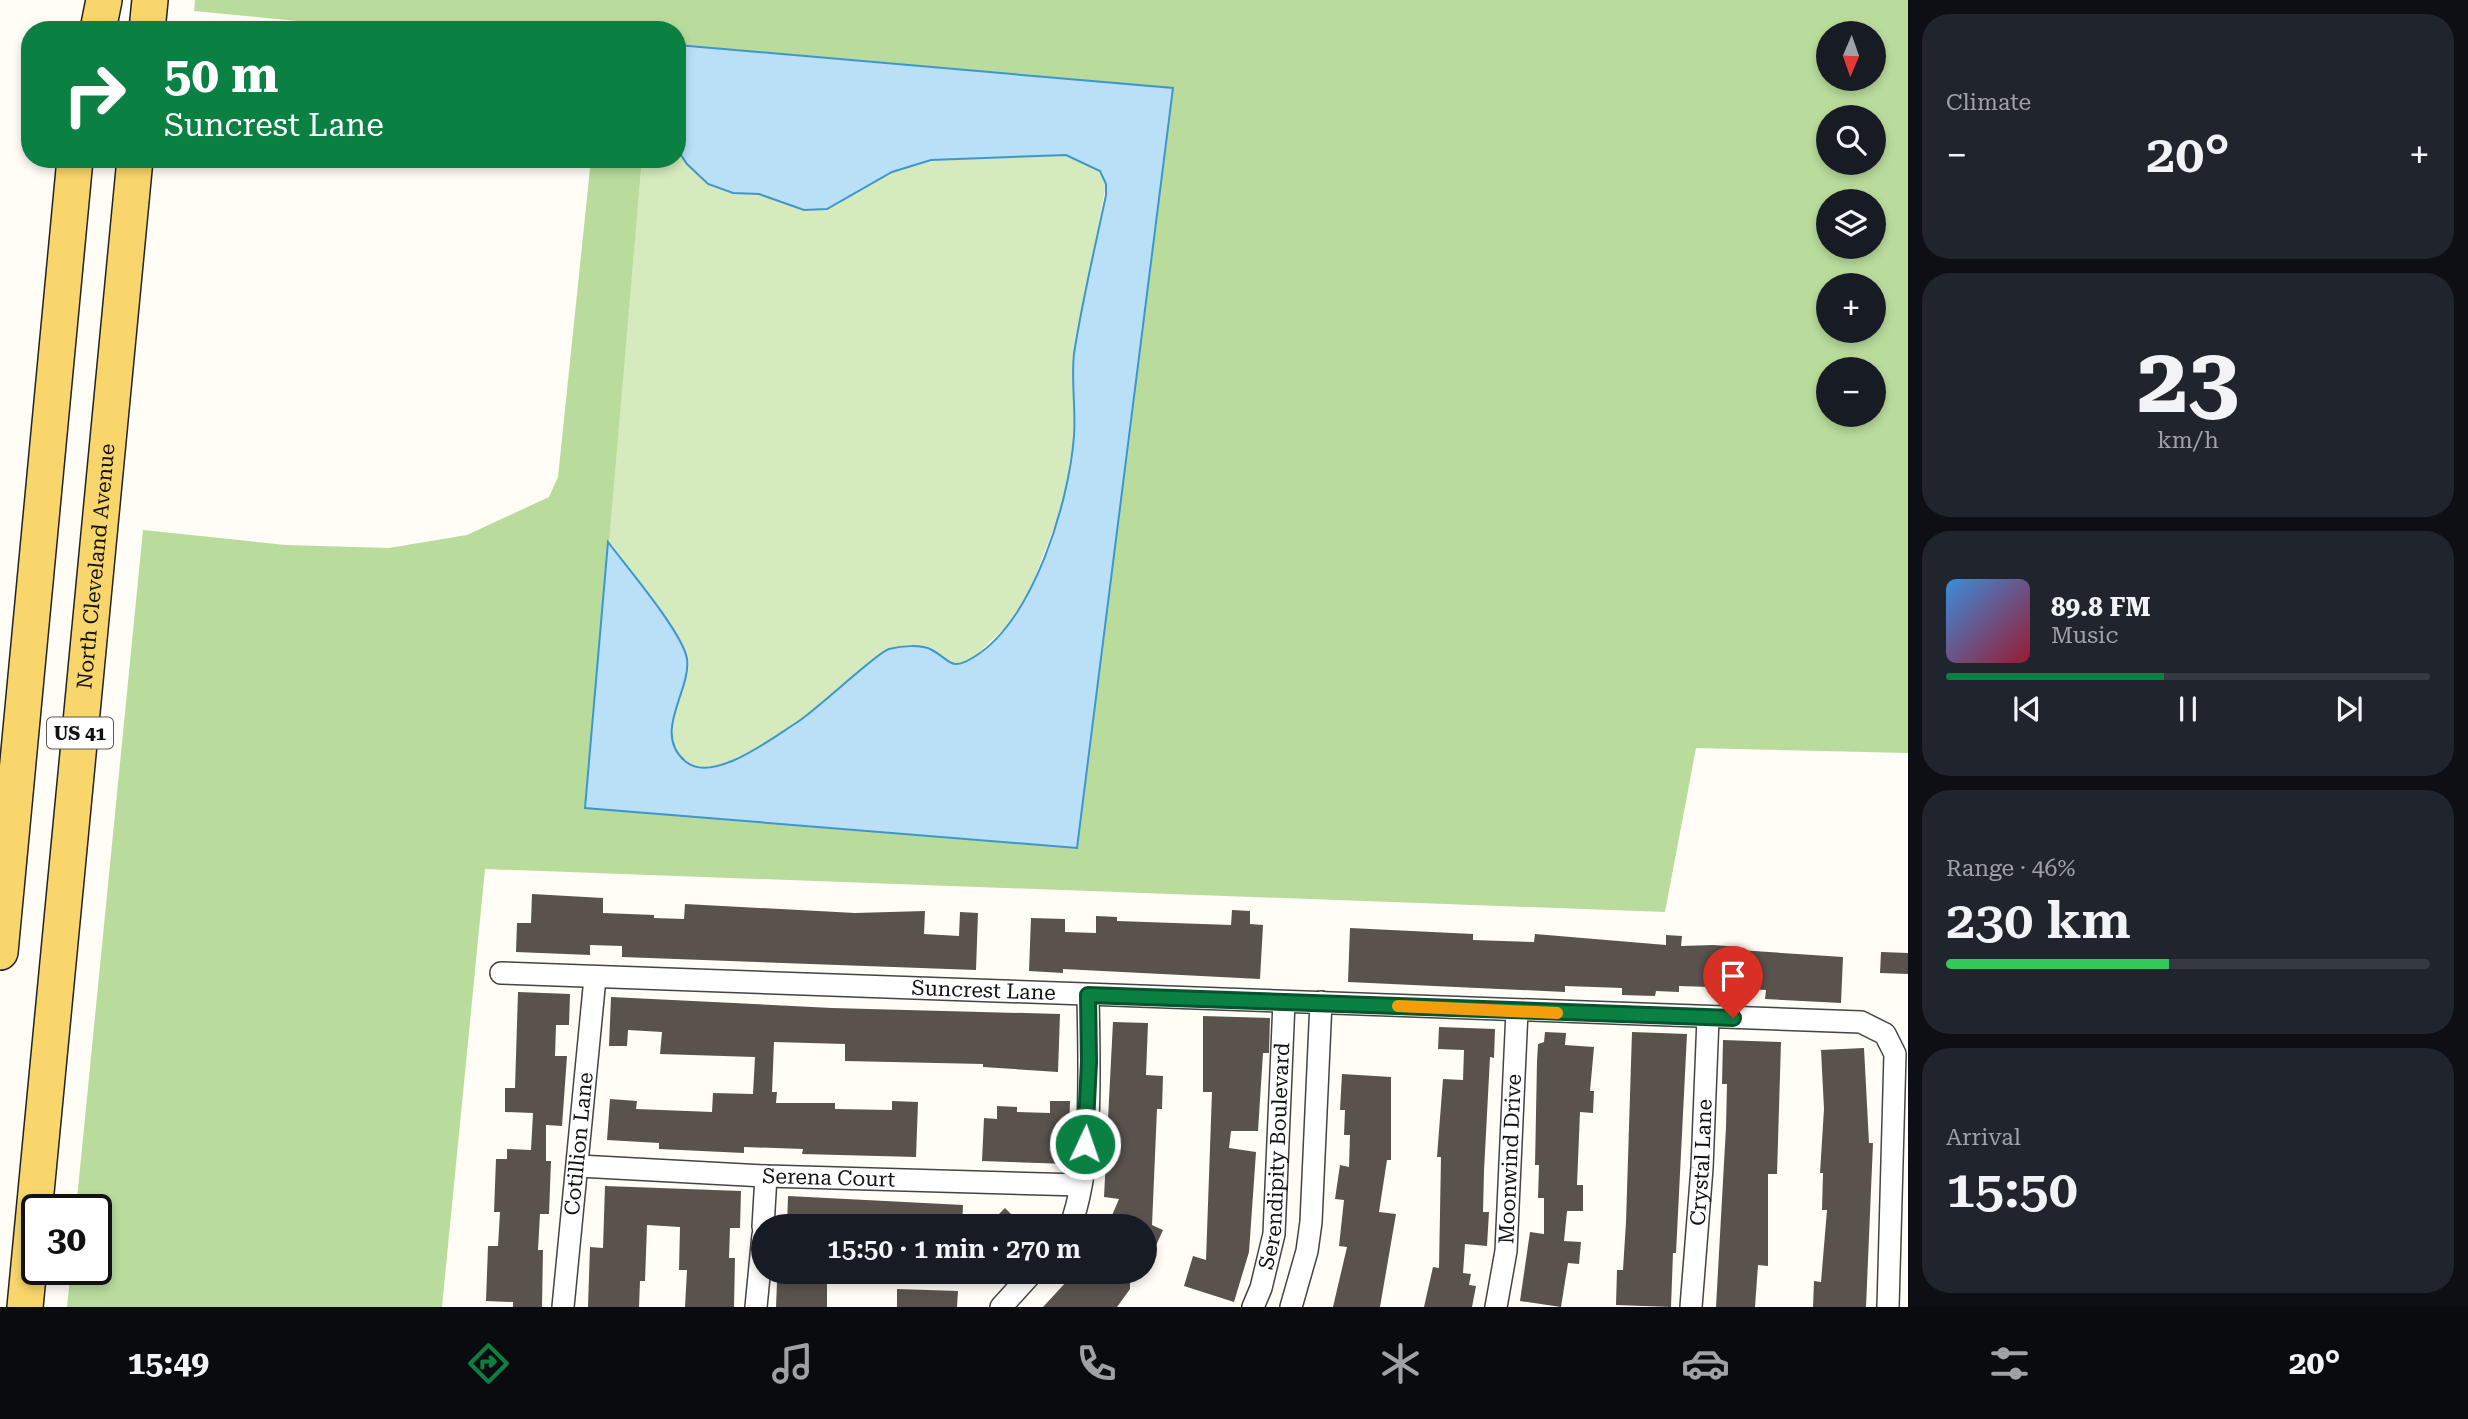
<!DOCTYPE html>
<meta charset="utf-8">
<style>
:root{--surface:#171b24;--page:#20242c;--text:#f1f3f6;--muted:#9ea1a6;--line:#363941;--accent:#0b8043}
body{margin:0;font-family:"Roboto Serif",serif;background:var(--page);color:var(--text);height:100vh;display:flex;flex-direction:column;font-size:26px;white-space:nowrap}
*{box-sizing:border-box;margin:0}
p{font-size:23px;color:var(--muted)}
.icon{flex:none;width:38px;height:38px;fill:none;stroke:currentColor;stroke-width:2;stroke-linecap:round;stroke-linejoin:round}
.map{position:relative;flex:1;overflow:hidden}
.details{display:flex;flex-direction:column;gap:14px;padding:14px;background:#0d0f14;width:560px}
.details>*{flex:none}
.hud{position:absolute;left:21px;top:21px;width:665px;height:147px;border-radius:28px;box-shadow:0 4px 10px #0003;background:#0b8043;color:#fff;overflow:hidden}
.needle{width:46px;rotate:182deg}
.tools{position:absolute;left:1816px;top:21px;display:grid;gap:14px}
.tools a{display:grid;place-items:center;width:70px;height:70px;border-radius:50%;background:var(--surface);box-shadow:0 4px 10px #0003;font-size:35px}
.speed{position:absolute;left:21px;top:1194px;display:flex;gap:14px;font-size:35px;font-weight:700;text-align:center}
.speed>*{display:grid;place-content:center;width:91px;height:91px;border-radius:50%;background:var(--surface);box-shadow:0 4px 10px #0003;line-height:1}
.speed .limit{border:4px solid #111;border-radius:10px;background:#fff;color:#111}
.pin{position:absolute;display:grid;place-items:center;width:60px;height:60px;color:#fff;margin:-72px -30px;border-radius:50% 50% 50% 0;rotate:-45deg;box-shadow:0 0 7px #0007}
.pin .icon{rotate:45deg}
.me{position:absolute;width:77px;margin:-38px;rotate:3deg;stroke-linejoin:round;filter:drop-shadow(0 0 5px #0008)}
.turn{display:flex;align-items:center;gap:24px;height:147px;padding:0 28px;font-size:32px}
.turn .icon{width:91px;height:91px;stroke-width:2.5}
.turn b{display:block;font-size:49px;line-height:60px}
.big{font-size:52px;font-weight:600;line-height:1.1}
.details .card{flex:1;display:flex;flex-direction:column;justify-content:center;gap:10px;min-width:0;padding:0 24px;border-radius:28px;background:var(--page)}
.details .dial{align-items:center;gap:0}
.dial b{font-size:91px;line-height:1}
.song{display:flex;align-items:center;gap:21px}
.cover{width:84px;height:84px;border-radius:10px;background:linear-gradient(135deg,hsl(210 70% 55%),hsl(350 70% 35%))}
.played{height:7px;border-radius:4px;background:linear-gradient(90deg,var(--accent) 45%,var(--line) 45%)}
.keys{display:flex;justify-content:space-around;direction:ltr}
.heat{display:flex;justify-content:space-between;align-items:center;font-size:38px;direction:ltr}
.charge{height:10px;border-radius:5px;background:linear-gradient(90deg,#34c759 46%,var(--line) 0)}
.trip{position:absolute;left:751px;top:1214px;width:406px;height:70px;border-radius:35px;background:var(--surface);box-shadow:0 4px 10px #0003;font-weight:600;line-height:70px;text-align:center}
.tab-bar{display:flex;height:112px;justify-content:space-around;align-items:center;background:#090b0e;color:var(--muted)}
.tab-bar .icon{width:49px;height:49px}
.tab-bar .on{color:var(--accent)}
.tab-bar b{font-size:32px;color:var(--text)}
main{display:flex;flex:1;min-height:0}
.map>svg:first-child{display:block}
.green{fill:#d5ebbd}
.forest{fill:#b9dc9c;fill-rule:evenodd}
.water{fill:#b9e0f7;stroke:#3f96cf;stroke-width:2}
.building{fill:#5a524d}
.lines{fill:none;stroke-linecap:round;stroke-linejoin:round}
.minor-casing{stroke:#444;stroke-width:24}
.primary-casing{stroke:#222;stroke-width:38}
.minor{stroke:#fff;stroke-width:21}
.primary{stroke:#f9d66b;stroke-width:35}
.route-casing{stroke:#07532c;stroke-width:18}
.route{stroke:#0b8043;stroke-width:12}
.slow{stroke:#f59e0b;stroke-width:12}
.labels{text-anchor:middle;stroke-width:7;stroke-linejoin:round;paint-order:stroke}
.shield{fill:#fff;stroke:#585858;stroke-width:2}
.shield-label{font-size:19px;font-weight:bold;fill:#111}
.street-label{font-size:21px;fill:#111;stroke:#fff}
</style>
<main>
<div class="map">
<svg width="1908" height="1307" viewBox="0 0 1908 1307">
<rect width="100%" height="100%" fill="#fffdf5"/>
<path class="green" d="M 677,149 L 687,164 L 733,193 L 759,194 L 804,210 L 827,209 L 892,172 L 931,160 L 1066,155 L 1092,165 L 1100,171 L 1106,184 L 1074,359 L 1074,436 L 1063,504 L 1031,587 L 1008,625 L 975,656 L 958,664 L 885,650 C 846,684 763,761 712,767 C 702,768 694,765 685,762 L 673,744 L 672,719 L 686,655 L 662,614 L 608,542 L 642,159 L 677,159 Z"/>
<path class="forest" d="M 195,0 L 1908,0 L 1908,753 L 1696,748 L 1665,912 L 485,869 L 442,1307 L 67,1307 L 71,1269 L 96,1269 L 96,1209 L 76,1209 L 143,530 L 286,545 L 389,548 L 467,535 L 549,497 L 558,477 L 591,159 L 642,159 L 586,808 L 1077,848 L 1173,88 L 677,45 L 677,30 L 389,30 L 194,11 ZM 1829,33 L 1874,33 L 1874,79 L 1829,79 ZM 1829,117 L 1874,117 L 1874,163 L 1829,163 ZM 1829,201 L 1874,201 L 1874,247 L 1829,247 ZM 1829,285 L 1874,285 L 1874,331 L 1829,331 ZM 1829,369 L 1874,369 L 1874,415 L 1829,415 Z"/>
<path class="water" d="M 677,45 L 1173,88 L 1077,848 L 585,808 L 608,542 C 626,566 683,633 687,659 C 691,692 652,732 685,761 C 712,785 772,738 796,723 C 816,711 877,652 889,649 C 901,646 921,644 932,650 C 951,660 950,672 974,657 C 1034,620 1069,502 1074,436 C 1076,409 1071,381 1074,354 C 1082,301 1095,248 1106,195 L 1106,184 L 1100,171 L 1066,155 L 931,160 L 892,172 L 827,209 L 804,210 L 759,194 L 733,193 L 708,184 L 687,164 L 677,149 Z"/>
<path class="building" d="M 532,894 L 603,898 L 603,913 L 654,915 L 654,918 L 684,919 L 685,904 L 855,913 L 925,911 L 924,934 L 959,936 L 960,912 L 978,913 L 976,970 L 622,957 L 622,946 L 590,945 L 590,955 L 516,952 L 517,923 L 531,923 Z
M 1232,910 L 1250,911 L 1250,924 L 1263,925 L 1260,979 L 1063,969 L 1063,973 L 1029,971 L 1031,918 L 1065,919 L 1065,932 L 1096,933 L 1096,916 L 1117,917 L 1117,921 L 1231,925 Z
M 1350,928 L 1473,934 L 1473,940 L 1534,942 L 1535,934 L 1666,945 L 1666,935 L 1682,936 L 1681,946 L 1713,945 L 1740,947 L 1739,950 L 1843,957 L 1841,1003 L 1765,999 L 1766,990 L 1725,988 L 1725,993 L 1710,992 L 1710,987 L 1679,986 L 1679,992 L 1656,991 L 1655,996 L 1622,995 L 1622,988 L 1565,986 L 1565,992 L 1348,982 Z
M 1881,952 L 1908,953 L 1908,974 L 1880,973 Z
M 518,992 L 570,994 L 569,1025 L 556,1025 L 555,1056 L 567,1056 L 562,1126 L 546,1125 L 546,1161 L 551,1161 L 549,1214 L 540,1214 L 538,1250 L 543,1250 L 542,1307 L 513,1307 L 513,1302 L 486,1301 L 488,1246 L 498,1246 L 500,1212 L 494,1212 L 496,1159 L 507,1159 L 507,1149 L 531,1150 L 533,1113 L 505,1112 L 505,1088 L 515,1088 Z
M 611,997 L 832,1008 L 1060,1014 L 1058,1072 L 983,1067 L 983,1064 L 845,1061 L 845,1044 L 774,1042 L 772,1092 L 777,1092 L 776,1103 L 835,1103 L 835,1109 L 892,1110 L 892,1101 L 918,1102 L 916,1157 L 802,1154 L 803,1149 L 744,1147 L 744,1153 L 659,1149 L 659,1143 L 607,1140 L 610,1099 L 637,1101 L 636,1109 L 712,1112 L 713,1093 L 753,1094 L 755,1057 L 660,1054 L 662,1032 L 628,1030 L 627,1046 L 609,1046 Z
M 1203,1016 L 1270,1018 L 1269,1053 L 1263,1053 L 1258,1131 L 1231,1131 L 1229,1148 L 1256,1152 L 1249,1252 L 1234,1302 L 1184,1286 L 1193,1256 L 1206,1260 L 1212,1092 L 1203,1092 Z
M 1113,1022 L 1148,1023 L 1146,1075 L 1163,1076 L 1162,1109 L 1157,1109 L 1152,1225 L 1163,1230 L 1144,1272 L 1144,1227 L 1107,1227 L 1119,1199 L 1104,1197 Z
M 1439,1027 L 1495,1029 L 1494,1058 L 1490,1057 L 1484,1171 L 1483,1212 L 1489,1212 L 1487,1246 L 1465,1244 L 1463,1273 L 1471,1274 L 1469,1285 L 1476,1286 L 1472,1307 L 1424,1307 L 1433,1267 L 1439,1268 L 1441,1157 L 1437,1157 L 1443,1079 L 1463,1080 L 1464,1050 L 1438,1049 Z
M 1545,1032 L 1566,1033 L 1565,1045 L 1594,1047 L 1590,1091 L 1594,1091 L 1593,1113 L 1580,1112 L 1577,1185 L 1583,1185 L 1583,1211 L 1567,1211 L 1564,1241 L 1581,1242 L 1579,1264 L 1568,1263 L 1561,1307 L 1520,1301 L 1530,1232 L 1544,1234 L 1544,1198 L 1538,1198 L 1539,1165 L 1535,1165 L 1537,1061 L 1538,1044 L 1544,1042 Z
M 1632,1032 L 1687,1034 L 1676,1253 L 1673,1253 L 1671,1307 L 1616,1305 L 1617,1270 L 1623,1270 L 1626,1222 Z
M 1723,1040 L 1781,1042 L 1777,1174 L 1768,1174 L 1768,1266 L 1758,1265 L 1755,1307 L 1716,1307 L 1726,1127 L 1727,1084 L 1722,1084 Z
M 1864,1048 L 1869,1143 L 1873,1143 L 1866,1307 L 1813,1307 L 1814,1281 L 1821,1282 L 1827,1210 L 1822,1210 L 1823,1173 L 1820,1173 L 1824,1109 L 1821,1050 Z
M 1342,1074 L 1391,1077 L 1391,1160 L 1387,1160 L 1379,1212 L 1396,1214 L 1380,1307 L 1333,1307 L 1347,1247 L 1339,1246 L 1344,1200 L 1335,1199 L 1340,1165 L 1349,1167 L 1350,1135 L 1344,1135 L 1345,1110 L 1340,1110 Z
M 1050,1101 L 1070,1101 L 1068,1164 L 982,1161 L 984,1118 L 997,1119 L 997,1106 L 1017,1107 L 1017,1112 L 1050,1113 Z
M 605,1186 L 741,1191 L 740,1228 L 730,1228 L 729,1258 L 735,1258 L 734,1307 L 685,1307 L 687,1270 L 679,1270 L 680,1227 L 647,1225 L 645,1281 L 640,1281 L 639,1307 L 588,1307 L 590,1247 L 603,1248 Z
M 788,1196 L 963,1205 L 962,1227 L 787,1227 Z
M 1005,1208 L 1024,1227 L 986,1227 Z
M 1081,1272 L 1116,1272 L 1130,1283 L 1130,1289 L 1117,1307 L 1043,1307 L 1068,1280 L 1072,1284 Z
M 777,1282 L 827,1283 L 827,1307 L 776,1307 Z
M 897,1289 L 958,1291 L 957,1307 L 897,1307 Z"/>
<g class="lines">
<defs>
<g id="minor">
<path id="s1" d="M 501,973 L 1861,1022 L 1885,1034 L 1895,1054 L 1888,1307"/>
<path id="s2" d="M 579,1166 L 766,1176 L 1080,1185"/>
<path d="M 763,1227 L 766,1176"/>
<path d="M 1070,1227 C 1094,1165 1089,1062 1088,995"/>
<path id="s3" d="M 563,1307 L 595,978"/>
<path d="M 756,1307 L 763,1235"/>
<path d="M 1001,1307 L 1033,1272"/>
<path id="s4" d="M 1253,1307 L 1261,1288 L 1274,1234 L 1284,1002"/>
<path d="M 1291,1307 L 1307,1251 L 1311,1222 L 1321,1002"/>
<path id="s5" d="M 1496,1307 L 1506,1251 L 1517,1011"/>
<path id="s6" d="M 1691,1307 L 1702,1168 L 1708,1018"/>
</g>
<g id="primary">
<path d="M 98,30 L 104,0"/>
<path d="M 147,30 L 150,0"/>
<path d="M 0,952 L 75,159"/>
<path id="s7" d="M 25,1307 L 135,159"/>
</g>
</defs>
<use href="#minor" class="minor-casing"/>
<use href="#primary" class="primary-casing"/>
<use href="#minor" class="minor"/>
<use href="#primary" class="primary"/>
</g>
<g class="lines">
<defs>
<path id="route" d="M 1085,1144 L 1089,1062 L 1088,995 L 1733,1018"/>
</defs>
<use href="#route" class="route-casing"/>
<use href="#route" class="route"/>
<path class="slow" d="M 1398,1006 L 1557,1013"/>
</g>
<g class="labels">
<rect class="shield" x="47" y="717.5" width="66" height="31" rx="5"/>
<g class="shield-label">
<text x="80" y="740">US 41</text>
</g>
<g class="street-label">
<text dy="7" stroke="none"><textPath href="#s7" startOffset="744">North Cleveland Avenue</textPath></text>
<text dy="7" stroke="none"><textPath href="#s1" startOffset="483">Suncrest Lane</textPath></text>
<text dy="7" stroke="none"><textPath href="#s3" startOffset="164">Cotillion Lane</textPath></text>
<text dy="7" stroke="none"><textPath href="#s4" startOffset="154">Serendipity Boulevard</textPath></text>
<text dy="7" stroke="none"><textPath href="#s5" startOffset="149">Moonwind Drive</textPath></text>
<text dy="7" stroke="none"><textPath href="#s6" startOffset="145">Crystal Lane</textPath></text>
<text dy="7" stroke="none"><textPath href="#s2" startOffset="250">Serena Court</textPath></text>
</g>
</g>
</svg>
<div class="tools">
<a><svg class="needle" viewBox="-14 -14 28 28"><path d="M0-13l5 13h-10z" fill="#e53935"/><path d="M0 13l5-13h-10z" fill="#9ea1a6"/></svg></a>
<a><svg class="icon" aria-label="search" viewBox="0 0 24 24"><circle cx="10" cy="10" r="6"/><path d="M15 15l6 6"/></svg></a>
<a><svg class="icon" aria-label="layers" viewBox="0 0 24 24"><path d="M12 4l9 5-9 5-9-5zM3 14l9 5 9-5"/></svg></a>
<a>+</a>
<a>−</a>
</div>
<div class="speed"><div class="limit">30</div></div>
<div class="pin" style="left:1733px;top:1018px;background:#d93025"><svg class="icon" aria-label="arrive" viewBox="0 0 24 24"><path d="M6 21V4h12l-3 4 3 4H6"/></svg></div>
<svg class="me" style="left:1085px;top:1144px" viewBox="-20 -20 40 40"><circle r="17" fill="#0b8043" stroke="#fff" stroke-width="3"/><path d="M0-11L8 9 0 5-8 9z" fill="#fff"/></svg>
<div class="trip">15:50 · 1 min · 270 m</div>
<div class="hud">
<div class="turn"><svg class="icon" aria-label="right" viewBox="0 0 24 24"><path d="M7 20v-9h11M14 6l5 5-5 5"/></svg><div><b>50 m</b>Suncrest Lane</div></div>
</div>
</div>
<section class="details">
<div class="card"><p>Climate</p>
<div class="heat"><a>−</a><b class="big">20°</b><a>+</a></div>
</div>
<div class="card dial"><b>23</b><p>km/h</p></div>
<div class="card">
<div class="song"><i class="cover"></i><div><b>89.8 FM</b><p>Music</p></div></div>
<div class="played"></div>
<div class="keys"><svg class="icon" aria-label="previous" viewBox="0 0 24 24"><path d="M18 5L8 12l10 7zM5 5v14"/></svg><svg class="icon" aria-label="pause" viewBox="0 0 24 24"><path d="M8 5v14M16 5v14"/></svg><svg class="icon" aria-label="next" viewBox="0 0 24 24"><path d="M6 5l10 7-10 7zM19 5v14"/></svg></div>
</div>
<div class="card"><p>Range · 46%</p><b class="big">230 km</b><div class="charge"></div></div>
<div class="card"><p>Arrival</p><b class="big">15:50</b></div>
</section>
</main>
<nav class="tab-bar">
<b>15:49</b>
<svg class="icon on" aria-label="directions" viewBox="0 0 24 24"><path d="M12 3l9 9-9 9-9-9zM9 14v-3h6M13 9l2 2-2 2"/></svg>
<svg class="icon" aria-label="music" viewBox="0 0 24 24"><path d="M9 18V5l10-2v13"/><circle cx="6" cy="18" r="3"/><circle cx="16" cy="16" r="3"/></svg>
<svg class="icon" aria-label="phone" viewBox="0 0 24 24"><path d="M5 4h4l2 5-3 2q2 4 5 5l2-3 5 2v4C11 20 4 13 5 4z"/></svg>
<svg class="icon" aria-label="climate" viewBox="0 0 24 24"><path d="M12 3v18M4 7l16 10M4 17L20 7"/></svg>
<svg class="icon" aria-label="car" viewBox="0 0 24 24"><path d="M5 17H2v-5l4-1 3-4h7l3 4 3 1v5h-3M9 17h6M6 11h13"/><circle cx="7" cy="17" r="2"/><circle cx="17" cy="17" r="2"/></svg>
<svg class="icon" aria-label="filters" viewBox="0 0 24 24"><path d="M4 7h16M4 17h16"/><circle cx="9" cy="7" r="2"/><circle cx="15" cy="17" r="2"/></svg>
<b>20°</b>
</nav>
